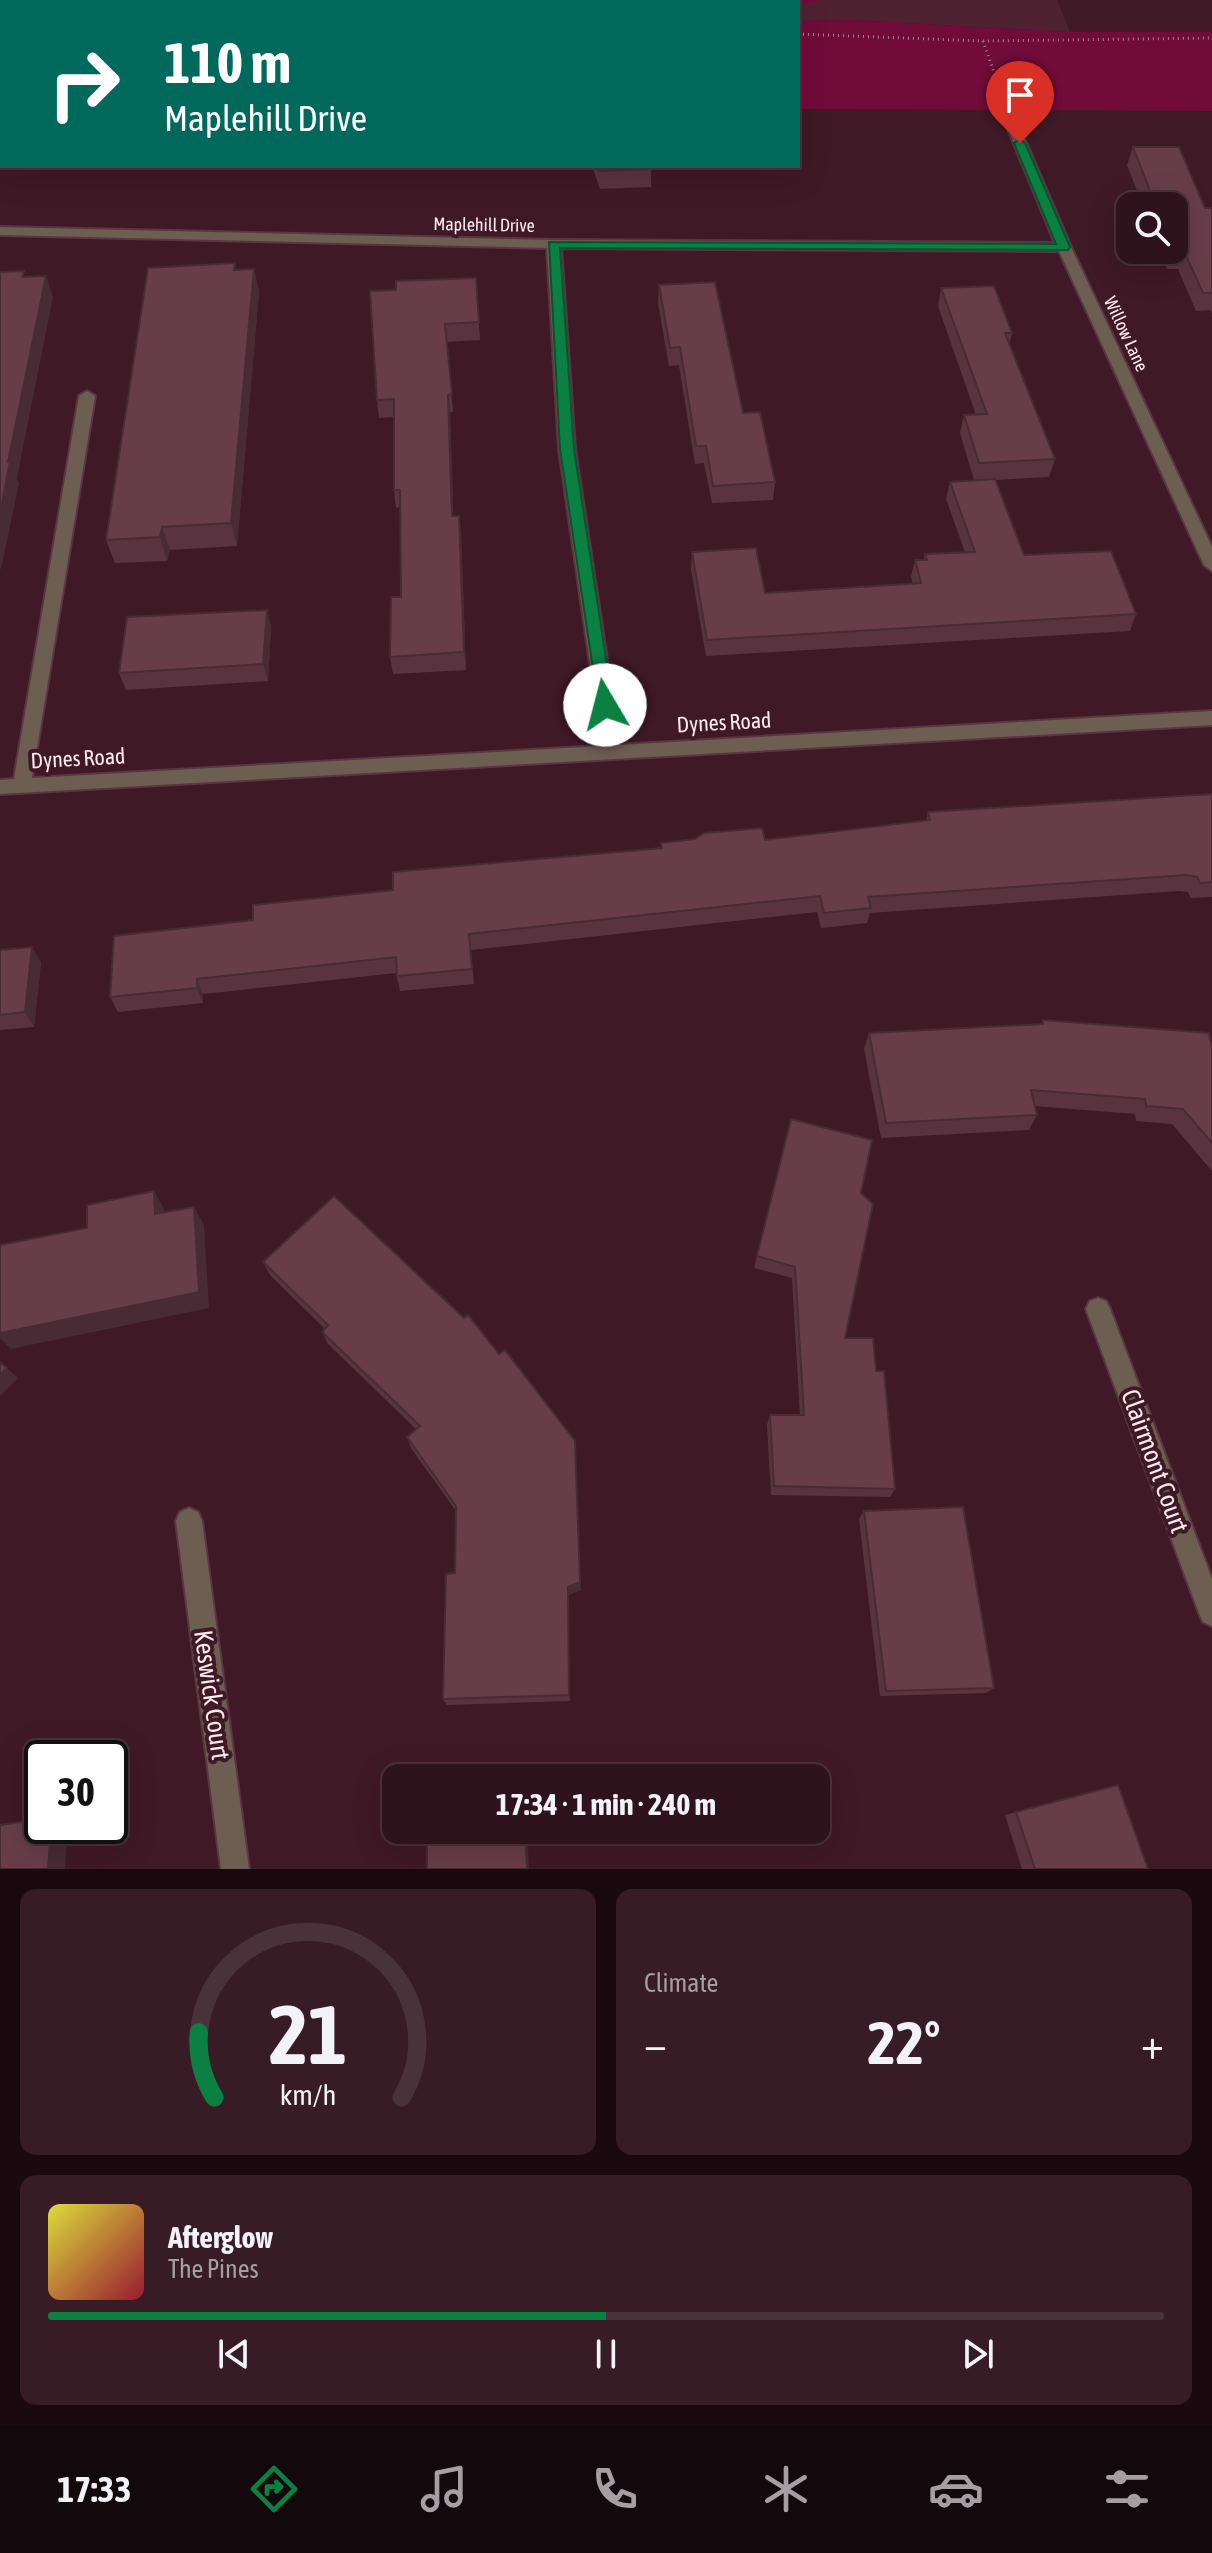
<!DOCTYPE html>
<meta charset="utf-8">
<style>
:root{--surface:#2f131c;--page:#371c25;--text:#f1f3f6;--muted:#a79ea3;--line:#4a323b;--accent:#0b8043}
body{margin:0;font-family:"Asap Condensed",sans-serif;background:var(--page);color:var(--text);height:100vh;display:flex;flex-direction:column;font-size:30px;white-space:nowrap}
*{box-sizing:border-box;margin:0}
p{font-size:26px;color:var(--muted)}
.icon{flex:none;width:44px;height:44px;fill:none;stroke:currentColor;stroke-width:2;stroke-linecap:round;stroke-linejoin:round}
.map{position:relative;height:1869px;overflow:hidden}
.sheet{display:flex;flex-direction:column;gap:20px;padding:20px;background:#1a0a0f;flex:1}
.sheet>*{flex:none}
.top-card{position:absolute;left:0px;top:0px;width:800px;height:168px;box-shadow:0 8px 32px #0002,0 0 0 2px var(--line);background:#00695c;color:#fff;overflow:hidden}
.controls{position:absolute;left:1116px;top:192px;display:grid;gap:16px}
.controls a{display:grid;place-items:center;width:72px;height:72px;border-radius:16px;background:var(--surface);box-shadow:0 8px 32px #0002,0 0 0 2px var(--line);font-size:40px}
.speed{position:absolute;left:24px;top:1740px;display:flex;gap:16px;font-size:40px;font-weight:700;text-align:center}
.speed>*{display:grid;place-content:center;width:104px;height:104px;border-radius:50%;background:var(--surface);box-shadow:0 8px 32px #0002,0 0 0 2px var(--line);line-height:1}
.speed .limit{border:4px solid #111;border-radius:12px;background:#fff;color:#111}
.pin{position:absolute;display:grid;place-items:center;width:68px;height:68px;color:#fff;margin:-82px -34px;border-radius:50% 50% 50% 0;rotate:-45deg;box-shadow:0 0 8px #0007}
.pin .icon{rotate:45deg}
.me{position:absolute;width:88px;margin:-44px;rotate:352deg;stroke-linejoin:round;filter:drop-shadow(0 0 6px #0008)}
.turn{display:flex;align-items:center;gap:28px;height:168px;padding:0 32px;font-size:36px}
.turn .icon{width:104px;height:104px;stroke-width:2.5}
.turn b{display:block;font-size:56px;line-height:68px}
.big{font-size:60px;font-weight:700;line-height:1.1}
.sheet .widget{flex:1;display:flex;flex-direction:column;justify-content:center;gap:12px;min-width:0;padding:0 28px;border-radius:16px;background:var(--page)}
.sheet .dial{align-items:center;gap:0}
.dial svg{height:208px;overflow:visible;fill:none;stroke:var(--line);stroke-width:7;stroke-linecap:round;text-anchor:middle}
.dial text{fill:var(--text);stroke:none}
.song{display:flex;align-items:center;gap:24px}
.cover{width:96px;height:96px;border-radius:12px;background:linear-gradient(135deg,hsl(60 70% 55%),hsl(350 70% 35%))}
.played{height:8px;border-radius:4px;background:linear-gradient(90deg,var(--accent) 50%,var(--line) 50%)}
.keys{display:flex;justify-content:space-around;direction:ltr}
.heat{display:flex;justify-content:space-between;align-items:center;font-size:44px;direction:ltr}
.sheet .tiles{flex:1;display:grid;gap:20px;grid-template-columns:1fr 1fr}
.widget:last-child{grid-column:span 2}
.trip{position:absolute;left:382px;top:1764px;width:448px;height:80px;border-radius:16px;background:var(--surface);box-shadow:0 8px 32px #0002,0 0 0 2px var(--line);font-weight:700;line-height:80px;text-align:center}
.tab-bar{display:flex;height:128px;justify-content:space-around;align-items:center;background:#13080b;color:var(--muted)}
.tab-bar .icon{width:56px;height:56px}
.tab-bar .current{color:var(--accent)}
.tab-bar b{font-size:36px;color:var(--text)}
.map>svg:first-child{display:block}
.built{fill:#4f2231}
.green{fill:#710b39}
.lines{fill:none;stroke-linecap:round;stroke-linejoin:round}
.minor-casing{stroke:#5a3642;stroke-width:4}
.path{stroke:#a1838c;stroke-width:3;stroke-dasharray:1 4;stroke-linecap:butt}
.minor{fill:#6d5e52;fill-rule:evenodd}
.wall{fill:#593440}
.shaded-wall{fill:#482b34}
.building{fill:#673d4a;stroke:#482b34;stroke-width:2}
.route{fill:#0b8043;stroke:#07532c;stroke-width:2}
.labels{text-anchor:middle;stroke-width:8;stroke-linejoin:round;paint-order:stroke}
.far-street-label{font-size:18px;fill:#fee9ee;stroke:#3f1926}
.street-label{font-size:22px;fill:#fee9ee;stroke:#3f1926}
.near-street-label{font-size:26px;fill:#fee9ee;stroke:#3f1926}
</style>
<div class="map">
<svg width="1212" height="1869" viewBox="0 0 1212 1869">
<rect width="100%" height="100%" fill="#3f1926"/>
<path class="built" d="M 584,0 L 1057,0 L 1070,32 L 852,20 L 798,21 L 798,2 Z"/>
<path class="green" d="M 103,0 L 822,0 L 798,5 L 798,2 Z
M 852,20 L 1070,32 L 1212,32 L 1212,111 L 798,109 L 798,21 Z"/>
<g class="lines">
<defs>
<path id="minor" d="M 1009,113 L 1015,117 L 1071,247 L 1212,547 L 1212,571 L 1204,565 L 1059,251 L 561,248 L 575,449 L 620,745 L 1212,711 L 1212,725 L 0,794 L 0,780 L 14,779 L 79,396 L 87,391 L 95,396 L 32,778 L 602,746 L 559,449 L 547,248 L 0,235 L 0,227 L 554,240 L 1055,243 L 1003,117 Z
M 1098,1298 L 1106,1301 L 1110,1309 L 1212,1579 L 1212,1626 L 1203,1622 L 1199,1613 L 1086,1309 L 1090,1301 Z
M 189,1508 L 198,1512 L 202,1521 L 249,1869 L 221,1869 L 176,1521 L 180,1512 Z"/>
</defs>
<use href="#minor" class="minor-casing"/>
<path class="path" d="M 798,34 L 983,41 L 1212,38
M 983,41 L 1000,89"/>
<use href="#minor" class="minor"/>
</g>
<path class="wall" d="M 1133,147 L 1205,208 L 1212,208 L 1212,313 L 1210,310 L 1196,311 L 1178,269 L 1167,269 L 1160,250 L 1174,250 L 1174,206 L 1143,206 L 1127,165 Z
M 592,166 L 651,166 L 651,187 L 600,189 Z
M 254,269 L 259,292 L 237,546 L 170,550 L 167,561 L 115,563 L 106,540 L 237,270 Z
M 476,278 L 480,340 L 447,342 L 453,412 L 450,412 L 453,516 L 461,533 L 466,670 L 393,674 L 390,657 L 401,597 L 400,507 L 396,508 L 394,490 L 394,417 L 379,418 L 377,400 L 396,290 Z
M 659,285 L 743,413 L 775,482 L 773,500 L 712,503 L 704,463 L 695,464 L 679,365 L 669,366 L 658,303 Z
M 941,288 L 1012,333 L 1009,345 L 1055,459 L 1049,477 L 996,480 L 1024,555 L 1136,614 L 1130,631 L 706,656 L 691,569 L 692,552 L 765,593 L 913,584 L 911,577 L 915,560 L 924,560 L 925,554 L 965,552 L 946,499 L 950,482 L 974,480 L 960,433 L 964,415 L 976,415 L 938,306 Z
M 267,610 L 271,627 L 268,681 L 126,690 L 119,673 Z
M 1212,794 L 1212,897 L 1191,898 L 1188,892 L 1179,891 L 870,913 L 867,923 L 821,928 L 817,912 L 471,950 L 474,984 L 400,991 L 396,973 L 203,994 L 203,1003 L 118,1012 L 110,997 L 253,920 L 393,890 L 661,848 L 661,843 L 765,840 L 926,820 L 928,812 Z
M 0,950 L 41,962 L 34,1027 L 0,1030 Z
M 1043,1020 L 1212,1049 L 1212,1171 L 1172,1124 L 1136,1121 L 1135,1114 L 1034,1106 L 1037,1115 L 1029,1130 L 881,1138 L 864,1049 L 869,1033 L 1041,1024 Z
M 791,1119 L 861,1193 L 845,1338 L 876,1371 L 895,1489 L 890,1497 L 771,1495 L 767,1425 L 770,1415 L 800,1415 L 792,1278 L 754,1268 Z
M 334,1196 L 581,1590 L 568,1595 L 570,1701 L 447,1705 L 443,1699 L 455,1573 L 456,1511 L 411,1448 L 407,1437 L 416,1429 L 328,1344 L 322,1332 L 325,1329 L 270,1275 L 263,1262 Z
M 864,1511 L 994,1688 L 986,1693 L 880,1696 L 859,1519 Z
M 1016,1812 L 1148,1869 L 1022,1869 L 1005,1815 Z"/>
<path class="shaded-wall" d="M 0,115 L 2,120 L 2,148 L 0,156 Z
M 254,269 L 259,292 L 237,546 L 231,523 Z
M 46,276 L 53,297 L 17,478 L 19,483 L 1,570 L 0,567 L 0,513 L 8,462 Z
M 448,395 L 450,412 L 454,534 L 452,516 Z
M 459,516 L 461,533 L 466,670 L 464,652 Z
M 162,527 L 170,550 L 167,561 L 160,537 Z
M 267,610 L 271,627 L 268,681 L 263,664 Z
M 32,947 L 41,962 L 34,1027 L 25,1012 Z
M 197,979 L 203,994 L 203,1003 L 197,988 Z
M 154,1191 L 164,1209 L 166,1232 L 155,1214 Z
M 194,1207 L 204,1225 L 209,1308 L 11,1349 L 0,1338 L 0,1333 Z
M 7,1368 L 18,1378 L 0,1396 L 0,1375 Z
M 575,1441 L 581,1590 L 568,1595 L 570,1701 L 568,1587 Z
M 51,1826 L 68,1826 L 65,1869 L 48,1869 Z
M 525,1830 L 527,1830 L 529,1869 L 527,1869 Z"/>
<path class="building" d="M 1133,147 L 1179,147 L 1205,208 L 1212,208 L 1212,293 L 1203,293 L 1184,251 L 1173,251 L 1174,206 L 1156,206 Z
M 598,166 L 651,166 L 652,169 L 599,171 Z
M 235,263 L 234,270 L 254,269 L 231,523 L 162,527 L 160,537 L 106,540 L 148,268 Z
M 24,271 L 22,277 L 46,276 L 8,462 L 10,462 L 0,513 L 0,272 Z
M 476,278 L 479,322 L 445,324 L 452,394 L 448,395 L 452,516 L 459,516 L 464,652 L 390,657 L 391,597 L 401,597 L 400,490 L 394,490 L 394,399 L 377,400 L 370,291 L 396,290 L 396,281 Z
M 715,282 L 743,413 L 760,412 L 775,482 L 713,486 L 706,446 L 696,446 L 680,347 L 670,348 L 659,285 Z
M 994,286 L 1012,333 L 1005,333 L 1055,459 L 979,463 L 964,415 L 987,414 L 941,288 Z
M 995,479 L 1024,555 L 1111,551 L 1136,614 L 707,640 L 692,552 L 756,548 L 765,593 L 921,583 L 915,560 L 927,560 L 925,554 L 975,552 L 950,482 Z
M 267,610 L 263,664 L 119,673 L 127,617 Z
M 1212,794 L 1212,882 L 1200,883 L 1197,877 L 1187,875 L 868,897 L 871,908 L 824,913 L 820,896 L 469,934 L 472,969 L 397,976 L 396,957 L 197,979 L 197,988 L 110,997 L 114,936 L 253,920 L 253,905 L 393,890 L 393,872 L 662,848 L 661,843 L 695,839 L 704,833 L 762,828 L 765,840 L 930,820 L 928,812 Z
M 32,947 L 25,1012 L 0,1015 L 0,950 Z
M 1043,1020 L 1209,1033 L 1212,1049 L 1212,1143 L 1183,1109 L 1146,1106 L 1145,1099 L 1031,1090 L 1037,1115 L 886,1123 L 869,1033 L 1043,1024 Z
M 791,1119 L 872,1140 L 861,1193 L 873,1204 L 845,1338 L 873,1338 L 876,1371 L 884,1371 L 895,1489 L 774,1486 L 770,1415 L 804,1415 L 795,1267 L 757,1256 Z
M 154,1191 L 155,1214 L 194,1207 L 199,1292 L 0,1333 L 0,1245 L 87,1228 L 87,1205 Z
M 334,1196 L 464,1318 L 468,1315 L 499,1354 L 505,1350 L 575,1441 L 580,1582 L 568,1587 L 569,1695 L 443,1699 L 446,1574 L 455,1573 L 456,1506 L 407,1437 L 420,1426 L 322,1332 L 328,1325 L 263,1262 Z
M 0,1362 L 7,1368 L 0,1375 Z
M 963,1507 L 994,1688 L 886,1691 L 864,1511 Z
M 1118,1785 L 1148,1869 L 1035,1869 L 1016,1812 Z
M 42,1819 L 42,1826 L 51,1826 L 48,1869 L 0,1869 L 0,1825 Z
M 427,1830 L 525,1830 L 527,1869 L 427,1869 Z"/>
<path class="route" d="M 1020,139 L 1025,143 L 1070,247 L 1068,250 L 560,248 L 574,449 L 613,705 L 611,709 L 599,709 L 560,449 L 549,242 L 1056,244 L 1014,143 Z"/>
<g class="labels">
<g class="far-street-label">
<text transform="translate(484 225) rotate(1)" y="6">Maplehill Drive</text>
<text transform="translate(1126 334) rotate(65)" y="6">Willow Lane</text>
</g>
<g class="street-label">
<text transform="translate(724 722) rotate(-3)" y="8">Dynes Road</text>
<text transform="translate(78 758) rotate(-3)" y="8">Dynes Road</text>
</g>
<g class="near-street-label">
<text transform="translate(1155 1461) rotate(70)" y="9">Clairmont Court</text>
<text transform="translate(212 1695) rotate(82)" y="9">Keswick Court</text>
</g>
</g>
</svg>
<div class="controls">
<a><svg class="icon" aria-label="search" viewBox="0 0 24 24"><circle cx="10" cy="10" r="6"/><path d="M15 15l6 6"/></svg></a>
</div>
<div class="speed"><div class="limit">30</div></div>
<div class="pin" style="left:1020px;top:143px;background:#d93025"><svg class="icon" aria-label="arrive" viewBox="0 0 24 24"><path d="M6 21V4h12l-3 4 3 4H6"/></svg></div>
<svg class="me" style="left:605px;top:705px" viewBox="-20 -20 40 40"><circle r="19" fill="#fff"/><path d="M0-13L10 11 0 6-10 11z" fill="#0b8043"/></svg>
<div class="trip">17:34 · 1 min · 240 m</div>
<div class="top-card">
<div class="turn"><svg class="icon" aria-label="right" viewBox="0 0 24 24"><path d="M7 20v-9h11M14 6l5 5-5 5"/></svg><div><b>110 m</b>Maplehill Drive</div></div>
</div>
</div>
<section class="sheet">
<div class="tiles">
<div class="widget dial"><svg viewBox="0 0 100 80">
<path d="M14 69A42 42 0 1 1 86 69"/>
<path d="M14 69A42 42 0 0 1 8 44" stroke="#0b8043"/>
<text x="50" y="56" font-size="32" font-weight="700">21</text>
<text x="50" y="72" font-size="11">km/h</text>
</svg></div>
<div class="widget"><p>Climate</p>
<div class="heat"><a>−</a><b class="big">22°</b><a>+</a></div>
</div>
<div class="widget">
<div class="song"><i class="cover"></i><div><b>Afterglow</b><p>The Pines</p></div></div>
<div class="played"></div>
<div class="keys"><svg class="icon" aria-label="previous" viewBox="0 0 24 24"><path d="M18 5L8 12l10 7zM5 5v14"/></svg><svg class="icon" aria-label="pause" viewBox="0 0 24 24"><path d="M8 5v14M16 5v14"/></svg><svg class="icon" aria-label="next" viewBox="0 0 24 24"><path d="M6 5l10 7-10 7zM19 5v14"/></svg></div>
</div>
</div>
</section>
<nav class="tab-bar">
<b>17:33</b>
<svg class="icon current" aria-label="directions" viewBox="0 0 24 24"><path d="M12 3l9 9-9 9-9-9zM9 14v-3h6M13 9l2 2-2 2"/></svg>
<svg class="icon" aria-label="music" viewBox="0 0 24 24"><path d="M9 18V5l10-2v13"/><circle cx="6" cy="18" r="3"/><circle cx="16" cy="16" r="3"/></svg>
<svg class="icon" aria-label="phone" viewBox="0 0 24 24"><path d="M5 4h4l2 5-3 2q2 4 5 5l2-3 5 2v4C11 20 4 13 5 4z"/></svg>
<svg class="icon" aria-label="climate" viewBox="0 0 24 24"><path d="M12 3v18M4 7l16 10M4 17L20 7"/></svg>
<svg class="icon" aria-label="car" viewBox="0 0 24 24"><path d="M5 17H2v-5l4-1 3-4h7l3 4 3 1v5h-3M9 17h6M6 11h13"/><circle cx="7" cy="17" r="2"/><circle cx="17" cy="17" r="2"/></svg>
<svg class="icon" aria-label="filters" viewBox="0 0 24 24"><path d="M4 7h16M4 17h16"/><circle cx="9" cy="7" r="2"/><circle cx="15" cy="17" r="2"/></svg>
</nav>
